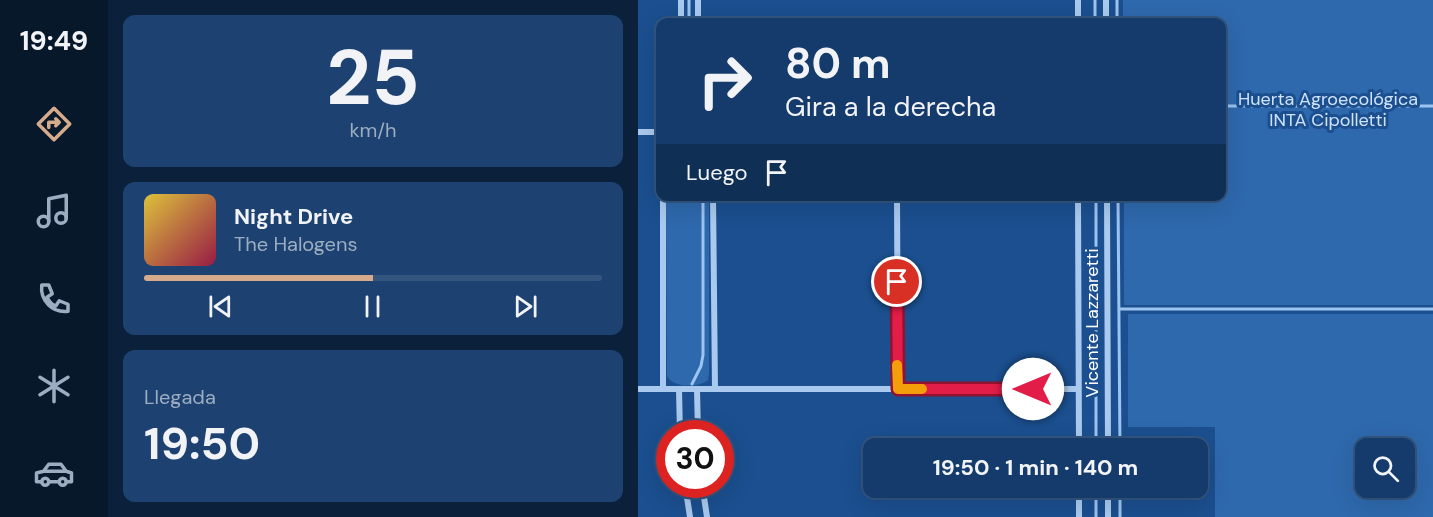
<!DOCTYPE html>
<html lang="es">
<meta charset="utf-8">
<style>
:root{--surface:#143b6b;--page:#1d4271;--text:#f1f3f6;--muted:#9dadc1;--line:#33557e;--accent:#d6ab8b}
body{margin:0;font-family:"DM Sans",sans-serif;background:var(--page);color:var(--text);height:100vh;display:flex;flex-direction:column;font-size:22px;white-space:nowrap}
*{box-sizing:border-box;margin:0}
p{font-size:20px;color:var(--muted)}
.icon{flex:none;width:33px;height:33px;fill:none;stroke:currentColor;stroke-width:2;stroke-linecap:round;stroke-linejoin:round}
.map{position:relative;flex:1;overflow:hidden}
.details{display:flex;flex-direction:column;gap:15px;padding:15px;background:#0b203b;width:530px}
.details>*{flex:none}
.top-card{position:absolute;left:18px;top:18px;width:570px;height:183px;border-radius:12px;box-shadow:0 6px 24px #0002,0 0 0 2px var(--line);background:#143b6b;color:var(--text);overflow:hidden}
.buttons{position:absolute;left:717px;top:438px;display:grid;gap:12px}
.buttons a{display:grid;place-items:center;width:60px;height:60px;border-radius:12px;background:var(--surface);box-shadow:0 6px 24px #0002,0 0 0 2px var(--line);font-size:30px}
.speed{position:absolute;left:18px;top:420px;display:flex;gap:12px;font-size:30px;font-weight:700;text-align:center}
.speed>*{display:grid;place-content:center;width:78px;height:78px;border-radius:50%;background:var(--surface);box-shadow:0 6px 24px #0002,0 0 0 2px var(--line);line-height:1}
.speed .limit{border:9px solid #d22;background:#fff;color:#111}
.pin{position:absolute;display:grid;place-items:center;width:51px;height:51px;color:#fff;margin:-26px;border:3px solid #fff;border-radius:50%;box-shadow:0 2px 6px #0007}
.me{position:absolute;width:66px;margin:-33px;rotate:270deg;stroke-linejoin:round;filter:drop-shadow(0 0 4px #0008)}
.turn{display:flex;align-items:center;gap:21px;height:126px;padding:0 30px;font-size:27px}
.turn .icon{width:78px;height:78px;stroke-width:2.5}
.turn b{display:block;font-size:42px;line-height:51px}
.then{display:flex;align-items:center;height:57px;padding:0 30px;background:#0003;gap:12px;font-size:22px}
.big{font-size:45px;font-weight:700;line-height:1.1}
.details .tile{flex:1;display:flex;flex-direction:column;justify-content:center;gap:9px;min-width:0;padding:0 21px;border-radius:12px;background:var(--page)}
.details .dial{align-items:center;gap:0}
.dial b{font-size:78px;line-height:1}
.song{display:flex;align-items:center;gap:18px}
.cover{width:72px;height:72px;border-radius:9px;background:linear-gradient(135deg,hsl(50 70% 55%),hsl(340 70% 35%))}
.played{height:6px;border-radius:3px;background:linear-gradient(90deg,var(--accent) 50%,var(--line) 50%)}
.keys{display:flex;justify-content:space-around;direction:ltr}
.trip{position:absolute;left:225px;top:438px;width:345px;height:60px;border-radius:12px;background:var(--surface);box-shadow:0 6px 24px #0002,0 0 0 2px var(--line);font-weight:700;line-height:60px;text-align:center}
main{display:flex;flex:1;min-height:0}
.dock{display:flex;flex-direction:column;width:108px;justify-content:space-around;align-items:center;background:#08182b;color:var(--muted)}
.dock .icon{width:42px;height:42px}
.dock .on{color:var(--accent)}
.dock b{font-size:27px;color:var(--text)}
.map>svg:first-child{display:block}
.green{fill:#2e69ad;fill-rule:evenodd}
.lines{fill:none;stroke-linecap:round;stroke-linejoin:round}
.stream{stroke:#9cc4f0;stroke-width:3}
.minor{stroke:#a9c9ee;stroke-width:6}
.route-casing{stroke:#92132f;stroke-width:15}
.route{stroke:#e11d48;stroke-width:10}
.slow{stroke:#f59e0b;stroke-width:10}
.labels{text-anchor:middle;stroke-width:6;stroke-linejoin:round;paint-order:stroke}
.park-label{font-size:18px;fill:#cfe3fa;stroke:#1b4f8f}
.street-label{font-size:18px;fill:#fff;stroke:#1b4f8f}
</style>
<main>
<nav class="dock">
<b>19:49</b>
<svg class="icon on" aria-label="directions" viewBox="0 0 24 24"><path d="M12 3l9 9-9 9-9-9zM9 14v-3h6M13 9l2 2-2 2"/></svg>
<svg class="icon" aria-label="music" viewBox="0 0 24 24"><path d="M9 18V5l10-2v13"/><circle cx="6" cy="18" r="3"/><circle cx="16" cy="16" r="3"/></svg>
<svg class="icon" aria-label="phone" viewBox="0 0 24 24"><path d="M5 4h4l2 5-3 2q2 4 5 5l2-3 5 2v4C11 20 4 13 5 4z"/></svg>
<svg class="icon" aria-label="climate" viewBox="0 0 24 24"><path d="M12 3v18M4 7l16 10M4 17L20 7"/></svg>
<svg class="icon" aria-label="car" viewBox="0 0 24 24"><path d="M5 17H2v-5l4-1 3-4h7l3 4 3 1v5h-3M9 17h6M6 11h13"/><circle cx="7" cy="17" r="2"/><circle cx="17" cy="17" r="2"/></svg>
</nav>
<section class="details">
<div class="tile dial"><b>25</b><p>km/h</p></div>
<div class="tile">
<div class="song"><i class="cover"></i><div><b>Night Drive</b><p>The Halogens</p></div></div>
<div class="played"></div>
<div class="keys"><svg class="icon" aria-label="previous" viewBox="0 0 24 24"><path d="M18 5L8 12l10 7zM5 5v14"/></svg><svg class="icon" aria-label="pause" viewBox="0 0 24 24"><path d="M8 5v14M16 5v14"/></svg><svg class="icon" aria-label="next" viewBox="0 0 24 24"><path d="M6 5l10 7-10 7zM19 5v14"/></svg></div>
</div>
<div class="tile"><p>Llegada</p><b class="big">19:50</b></div>
</section>
<div class="map">
<svg width="796" height="517" viewBox="0 0 796 517">
<rect width="100%" height="100%" fill="#1b4f8f"/>
<path class="green" d="M 485,0 L 795,0 L 795,305 L 486,305 L 486,197 L 584,196 L 584,22 L 485,22 Z
M 28,197 L 71,197 L 71,373 L 70,380 C 60,388 35,388 29,376 Z
M 490,314 L 795,314 L 795,517 L 577,517 L 577,427 L 490,427 ZM 728,448 L 766,448 L 766,488 L 728,488 Z"/>
<g class="lines">
<path class="stream" d="M 51,0 L 51,22
M 457,0 L 457,22
M 479,0 L 479,22
M 584,106 L 796,106
M 458,196 L 458,448
M 480,196 L 482,448
M 481,309 L 796,309
M 54,384 L 63,366 L 65,355 L 65,196
M 458,488 L 458,517
M 482,488 L 482,517"/>
<path class="minor" d="M 43,0 L 43,22
M 60,0 L 60,22
M 440,0 L 440,22
M 468,0 L 468,22
M 0,132 L 22,132
M 25,196 L 25,389
M 75,196 L 77,389
M 259,196 L 260,389
M 440,196 L 441,448
M 469,196 L 470,448
M 0,389 L 440,389
M 41,389 L 42,434
M 59,389 L 60,434
M 47,484 L 52,517
M 64,484 L 69,517
M 441,488 L 441,517
M 470,488 L 470,517"/>
</g>
<g class="lines">
<defs>
<path id="route" d="M 259,282 L 260,389 L 395,389"/>
</defs>
<use href="#route" class="route-casing"/>
<use href="#route" class="route"/>
<path class="slow" d="M 259,365 L 260,389 L 284,389"/>
</g>
<g class="labels">
<g class="park-label">
<text x="690" y="105">Huerta Agroecológica<tspan x="690" dy="21">INTA Cipolletti</tspan></text>
</g>
<g class="street-label">
<text transform="translate(454 323) rotate(-90)" y="6">Vicente Lazzaretti</text>
</g>
</g>
</svg>
<div class="buttons">
<a><svg class="icon" aria-label="search" viewBox="0 0 24 24"><circle cx="10" cy="10" r="6"/><path d="M15 15l6 6"/></svg></a>
</div>
<div class="speed"><div class="limit">30</div></div>
<div class="pin" style="left:259px;top:282px;background:#d93025"><svg class="icon" aria-label="arrive" viewBox="0 0 24 24"><path d="M6 21V4h12l-3 4 3 4H6"/></svg></div>
<svg class="me" style="left:395px;top:389px" viewBox="-20 -20 40 40"><circle r="19" fill="#fff"/><path d="M0-13L10 11 0 6-10 11z" fill="#e11d48"/></svg>
<div class="trip">19:50 · 1 min · 140 m</div>
<div class="top-card">
<div class="turn"><svg class="icon" aria-label="right" viewBox="0 0 24 24"><path d="M7 20v-9h11M14 6l5 5-5 5"/></svg><div><b>80 m</b>Gira a la derecha</div></div>
<div class="then">Luego<svg class="icon" aria-label="arrive" viewBox="0 0 24 24"><path d="M6 21V4h12l-3 4 3 4H6"/></svg></div>
</div>
</div>
</main>
